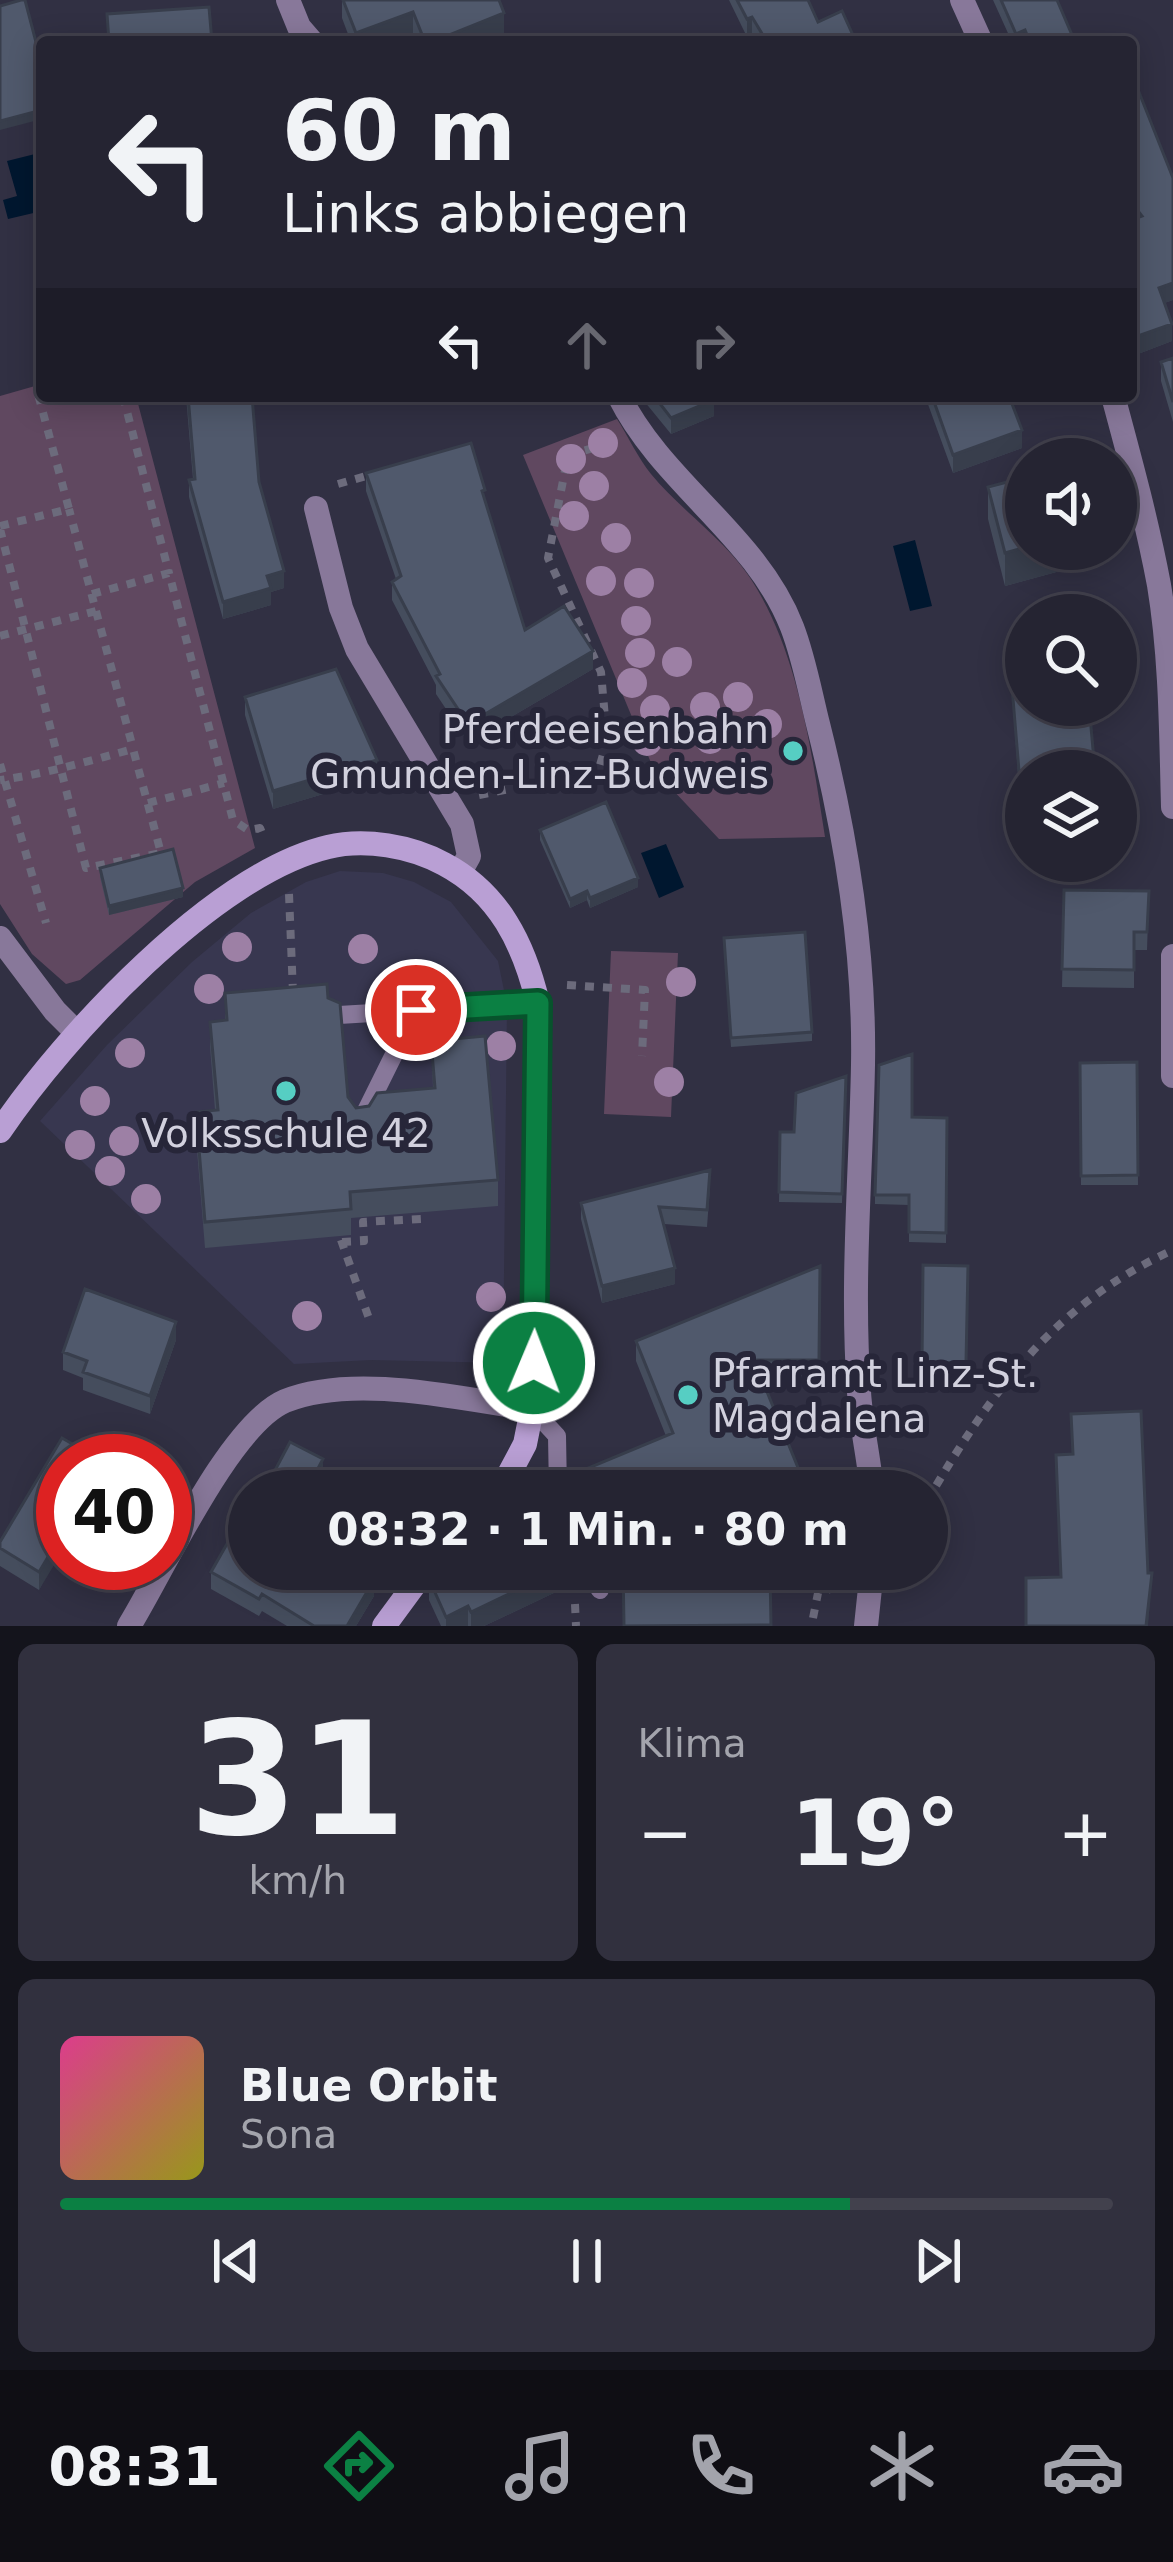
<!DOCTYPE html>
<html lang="de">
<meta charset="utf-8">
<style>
:root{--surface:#252432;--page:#31303e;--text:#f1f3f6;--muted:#a3a4ac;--line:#42414d;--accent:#0b8043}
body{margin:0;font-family:"DejaVu Sans",sans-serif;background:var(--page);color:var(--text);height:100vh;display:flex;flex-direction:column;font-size:45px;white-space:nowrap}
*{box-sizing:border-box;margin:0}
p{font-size:39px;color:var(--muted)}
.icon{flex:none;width:66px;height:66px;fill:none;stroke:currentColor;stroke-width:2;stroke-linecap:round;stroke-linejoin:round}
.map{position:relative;height:1626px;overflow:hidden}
.drawer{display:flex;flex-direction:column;gap:18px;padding:18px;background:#14141c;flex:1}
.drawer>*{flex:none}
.hud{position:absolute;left:36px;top:36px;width:1101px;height:366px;border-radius:12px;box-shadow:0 6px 30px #0003,0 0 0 3px var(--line);background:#252432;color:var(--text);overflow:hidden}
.buttons{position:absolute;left:1005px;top:438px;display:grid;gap:24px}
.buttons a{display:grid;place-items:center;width:132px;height:132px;border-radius:50%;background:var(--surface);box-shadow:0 6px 30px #0003,0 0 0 3px var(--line);font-size:60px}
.speed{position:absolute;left:36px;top:1434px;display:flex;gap:24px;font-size:60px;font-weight:700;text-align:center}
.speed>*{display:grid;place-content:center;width:156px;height:156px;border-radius:50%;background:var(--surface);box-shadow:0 6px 30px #0003,0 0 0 3px var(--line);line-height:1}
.speed .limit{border:18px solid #d22;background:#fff;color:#111}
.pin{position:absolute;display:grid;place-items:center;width:102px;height:102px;color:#fff;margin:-51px;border:6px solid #fff;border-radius:50%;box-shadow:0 3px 12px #0007}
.me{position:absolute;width:132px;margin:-66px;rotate:1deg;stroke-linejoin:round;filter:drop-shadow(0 0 9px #0008)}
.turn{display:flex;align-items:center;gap:42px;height:252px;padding:0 48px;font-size:54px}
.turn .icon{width:156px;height:156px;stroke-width:2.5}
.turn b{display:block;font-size:84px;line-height:102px}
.lanes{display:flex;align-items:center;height:114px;padding:0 48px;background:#0003;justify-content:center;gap:60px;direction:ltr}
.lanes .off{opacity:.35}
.big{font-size:90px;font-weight:800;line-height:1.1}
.drawer .widget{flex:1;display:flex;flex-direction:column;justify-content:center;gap:18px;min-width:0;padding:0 42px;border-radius:18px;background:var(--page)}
.drawer .dial{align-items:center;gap:0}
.dial b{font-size:156px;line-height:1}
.song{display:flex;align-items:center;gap:36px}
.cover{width:144px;height:144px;border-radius:18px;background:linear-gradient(135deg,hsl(330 70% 55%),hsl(60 70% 35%))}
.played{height:12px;border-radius:6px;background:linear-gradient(90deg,var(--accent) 75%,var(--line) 75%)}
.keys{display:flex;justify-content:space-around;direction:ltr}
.heat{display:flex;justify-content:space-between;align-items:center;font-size:66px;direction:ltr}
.drawer .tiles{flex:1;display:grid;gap:18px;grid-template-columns:1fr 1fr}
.widget:last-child{grid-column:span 2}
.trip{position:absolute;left:228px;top:1470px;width:720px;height:120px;border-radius:60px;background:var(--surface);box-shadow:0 6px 30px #0003,0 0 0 3px var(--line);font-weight:800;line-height:120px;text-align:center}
.tab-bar{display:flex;height:192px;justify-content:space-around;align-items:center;background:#0f0e14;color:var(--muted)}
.tab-bar .icon{width:84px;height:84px}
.tab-bar .selected{color:var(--accent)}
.tab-bar b{font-size:54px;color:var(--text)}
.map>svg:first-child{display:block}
.built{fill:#383750}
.green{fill:#604860}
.water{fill:#00172f}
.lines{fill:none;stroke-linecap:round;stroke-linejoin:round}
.path{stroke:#6c6b7c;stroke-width:8;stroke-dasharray:9 9;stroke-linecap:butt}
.lane{stroke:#88789a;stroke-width:18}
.street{stroke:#88789a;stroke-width:24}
.secondary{stroke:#b99fd4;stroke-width:24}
.tree{fill:#9d80a5}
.wall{fill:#454d5d}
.shaded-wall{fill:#383e4c}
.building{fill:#50596c;stroke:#383e4c;stroke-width:3}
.route-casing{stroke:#07532c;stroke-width:30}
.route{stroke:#0b8043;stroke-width:21}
.poi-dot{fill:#56cec3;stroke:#272639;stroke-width:4.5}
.labels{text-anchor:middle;stroke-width:12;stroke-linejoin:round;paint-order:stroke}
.poi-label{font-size:39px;fill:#d2d1de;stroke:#272639;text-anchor:end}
</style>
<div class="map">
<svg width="1173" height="1626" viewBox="0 0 1173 1626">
<rect width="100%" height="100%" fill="#313043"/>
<path class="built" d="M 340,871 L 383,873 L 414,882 L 451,902 L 498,961 L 507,1005 L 503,1363 L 371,1360 L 294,1364 L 40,1121 L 107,1045 L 192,962 L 251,913 L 306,882 Z"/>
<path class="green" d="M 42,384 L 42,396 L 136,396 L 255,848 L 195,882 L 80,980 L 66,984 L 32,954 L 0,904 L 0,396 Z
M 617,419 C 628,436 638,458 651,474 C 684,514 731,543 757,589 C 800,662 812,755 825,837 L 719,839 L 654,770 L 523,455 Z
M 611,951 L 678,953 L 671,1117 L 604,1114 Z"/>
<path class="water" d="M 35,154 L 42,182 L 42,211 L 8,219 L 3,200 L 17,196 L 7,161 Z
M 915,540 L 932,606 L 910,611 L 893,546 Z
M 666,844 L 684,887 L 659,898 L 641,853 Z"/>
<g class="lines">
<path class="path" d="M 123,396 L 169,573
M 338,484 L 373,474
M 0,526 L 69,509 L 38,394
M 0,529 C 29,642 57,755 86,868 L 161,853 L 133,749 C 89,761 45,774 0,780
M 92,594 L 169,573 L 233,820 L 248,830 L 260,828 L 264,838
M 96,611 L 133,748
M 0,636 L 96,611 L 69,509
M 0,764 L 46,923
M 479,795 L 585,774 L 600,765 L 607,741 L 601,672 L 548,558 L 568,455 L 611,443
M 148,803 L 224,783
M 289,894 L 293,993
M 567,985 L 645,990 L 642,1056
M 341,1240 L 371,1324
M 342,1242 L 364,1241 L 363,1222 L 421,1219 L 421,1212
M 927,1501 C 991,1392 1054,1304 1173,1250
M 575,1604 L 576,1626
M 813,1618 L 818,1593 L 843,1585"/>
<path class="lane" d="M 339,1015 L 538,1003
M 361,1121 L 416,1010
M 532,1409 L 557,1436 L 558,1491
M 587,1569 L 600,1590"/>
<path class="street" d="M 288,0 L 299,27 L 312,42
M 962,0 L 981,42
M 619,396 C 663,484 757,536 792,627 C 804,658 810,692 818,724 C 846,835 865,950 863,1065 C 861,1174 851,1283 859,1392 C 861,1425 869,1458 872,1491
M 1113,396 C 1130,459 1147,521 1159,585 C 1171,658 1171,733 1173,807
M 316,508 L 341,608 L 357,649 L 462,824 L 469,856 L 460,872
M 0,938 L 55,1011 L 76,1032
M 1173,956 L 1173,1076
M 129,1626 C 163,1571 229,1425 285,1401 C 354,1373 461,1399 532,1409
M 866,1626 L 872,1569"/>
<path class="secondary" d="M 0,1131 C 64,1036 214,874 328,847 C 365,838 411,846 444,864 C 499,893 524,944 538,1003 L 532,1409 L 525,1444 L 500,1491
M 384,1626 L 426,1569"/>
</g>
<g class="tree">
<circle cx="603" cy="443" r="15"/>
<circle cx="571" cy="459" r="15"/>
<circle cx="594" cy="486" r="15"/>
<circle cx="574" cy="516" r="15"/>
<circle cx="616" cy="538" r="15"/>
<circle cx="601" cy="581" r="15"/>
<circle cx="639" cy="583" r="15"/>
<circle cx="636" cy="621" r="15"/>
<circle cx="640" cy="653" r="15"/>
<circle cx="677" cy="662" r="15"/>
<circle cx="632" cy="683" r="15"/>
<circle cx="738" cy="697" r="15"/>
<circle cx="705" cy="707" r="15"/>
<circle cx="655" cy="710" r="15"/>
<circle cx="767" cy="724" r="15"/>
<circle cx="710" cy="739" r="15"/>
<circle cx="647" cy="741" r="15"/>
<circle cx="237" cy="947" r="15"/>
<circle cx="363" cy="949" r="15"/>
<circle cx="681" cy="982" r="15"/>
<circle cx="209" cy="989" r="15"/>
<circle cx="501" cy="1046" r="15"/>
<circle cx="130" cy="1053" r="15"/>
<circle cx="669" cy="1082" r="15"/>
<circle cx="95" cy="1101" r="15"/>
<circle cx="124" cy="1141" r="15"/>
<circle cx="80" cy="1145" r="15"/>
<circle cx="110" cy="1171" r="15"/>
<circle cx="146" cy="1199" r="15"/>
<circle cx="491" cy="1297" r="15"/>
<circle cx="307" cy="1316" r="15"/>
<circle cx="500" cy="1354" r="15"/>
</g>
<path class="wall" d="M 342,0 L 499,0 L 504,35 L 488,42 L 416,42 L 413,34 L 392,42 L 351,42 L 342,18 Z
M 729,0 L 808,0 L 818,22 L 856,42 L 756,42 L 752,35 L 747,37 Z
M 993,0 L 1057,0 L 1075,42 L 1012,42 Z
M 1131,72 L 1173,178 L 1173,300 L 1164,303 L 1172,341 L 1138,354 L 1131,336 Z
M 1173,358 L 1173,422 L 1161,381 L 1161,362 Z
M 186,396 L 252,396 L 259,482 L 284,588 L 271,592 L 271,605 L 223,619 L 189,497 L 189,480 L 193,479 Z
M 640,396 L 713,396 L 714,416 L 671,434 Z
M 925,396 L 1009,396 L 1022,448 L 953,473 Z
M 366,473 L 485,501 L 525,630 L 593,669 L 468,742 L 436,694 L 436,685 L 392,600 L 392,582 L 396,579 L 366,491 Z
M 988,487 L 1104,549 L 1104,559 L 1005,586 L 988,519 Z
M 1011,675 L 1095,771 L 1026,771 L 1026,789 L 1019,789 Z
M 245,697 L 377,778 L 273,809 L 245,715 Z
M 540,830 L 638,887 L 590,908 L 587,900 L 570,908 L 540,840 Z
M 100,868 L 183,897 L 109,915 L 100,877 Z
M 1064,890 L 1149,891 L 1147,950 L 1134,950 L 1134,988 L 1062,987 Z
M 724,948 L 812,1032 L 812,1041 L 731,1047 Z
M 225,993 L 348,1097 L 356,1108 L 433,1088 L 431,1041 L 498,1180 L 498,1206 L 351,1218 L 351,1235 L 205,1248 L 196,1138 L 196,1112 L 215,1110 L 210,1047 L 210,1022 L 225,1020 Z
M 1137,1062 L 1138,1185 L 1081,1185 L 1080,1063 Z
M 846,1076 L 842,1203 L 779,1202 L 780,1132 L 794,1132 Z
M 912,1117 L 947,1118 L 946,1243 L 909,1242 L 909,1205 L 875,1204 L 875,1195 Z
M 710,1186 L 707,1227 L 664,1224 L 675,1284 L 602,1303 L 581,1219 L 581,1203 Z
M 923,1265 L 968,1266 L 966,1381 L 922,1380 Z
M 820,1266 L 819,1381 L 762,1380 L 801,1491 L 581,1486 L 581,1471 L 666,1436 L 636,1361 L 636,1341 Z
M 176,1340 L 150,1414 L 83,1390 L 83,1378 L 63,1370 L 63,1352 Z
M 102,1461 L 39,1590 L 0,1566 L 0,1542 Z
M 445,1569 L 579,1569 L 579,1581 L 484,1626 L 441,1626 L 429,1600 L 429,1579 L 445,1572 Z
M 211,1572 L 374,1596 L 356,1626 L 287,1626 L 262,1611 L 259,1616 L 211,1589 Z"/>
<path class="shaded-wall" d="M 413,12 L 413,34 L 392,42 L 356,42 L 356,33 Z
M 504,13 L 504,35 L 488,42 L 432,42 Z
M 752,17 L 752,35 L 747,37 L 747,19 Z
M 1025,30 L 1025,42 L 1016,42 L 1016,34 Z
M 42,110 L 42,119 L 0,130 L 0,121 Z
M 1173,283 L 1173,300 L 1159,305 L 1159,288 Z
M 1172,324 L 1172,341 L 1138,354 L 1138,336 Z
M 714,400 L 714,416 L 671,434 L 671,418 Z
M 1022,430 L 1022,448 L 953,473 L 953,455 Z
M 1026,547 L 1026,549 L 1104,549 L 1104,559 L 1005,586 L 1005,553 Z
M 284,571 L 284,588 L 271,592 L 271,605 L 223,619 L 223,602 L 267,576 Z
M 593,651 L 593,669 L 468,742 L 468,724 Z
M 377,760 L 377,778 L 273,809 L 273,791 Z
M 638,878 L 638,887 L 590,908 L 590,898 Z
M 183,888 L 183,897 L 109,915 L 109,906 Z
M 587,891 L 587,900 L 570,908 L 570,899 Z
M 675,1268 L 675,1284 L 602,1303 L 602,1286 Z
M 176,1322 L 176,1340 L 150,1414 L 150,1396 Z
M 323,1459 L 323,1475 L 315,1491 L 306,1491 Z
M 801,1475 L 801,1491 L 762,1491 Z
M 63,1532 L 63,1550 L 39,1590 L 39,1572 Z
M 561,1569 L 579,1569 L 579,1581 L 484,1626 L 471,1626 L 471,1612 Z
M 1152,1573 L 1148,1626 L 1146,1626 Z
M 374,1580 L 374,1596 L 356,1626 L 347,1626 Z
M 468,1606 L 468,1626 L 446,1626 L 446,1617 Z"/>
<path class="building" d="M 21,0 L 25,0 L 42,65 L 42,110 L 0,121 L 0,6 Z
M 343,0 L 499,0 L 504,13 L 432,42 L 425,42 L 413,12 L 356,33 Z
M 737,0 L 808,0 L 818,22 L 842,11 L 856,42 L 767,42 L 752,17 L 747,19 Z
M 1001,0 L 1057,0 L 1075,42 L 1030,42 L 1025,30 L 1016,34 Z
M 209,7 L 212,42 L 109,42 L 107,14 Z
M 1131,72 L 1173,178 L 1173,283 L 1159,288 L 1172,324 L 1138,336 L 1131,319 L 1131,220 L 1142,216 L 1131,202 Z
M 1173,358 L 1173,402 L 1161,362 Z
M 188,396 L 252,396 L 259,482 L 284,571 L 267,576 L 271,588 L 223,602 L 189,480 L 195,479 Z
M 654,396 L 713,396 L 714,400 L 671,418 Z
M 932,396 L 1009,396 L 1022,430 L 953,455 Z
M 471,443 L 485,490 L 482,491 L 525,630 L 564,606 L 593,651 L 468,724 L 436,676 L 440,674 L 392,582 L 401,576 L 366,473 Z
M 1026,477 L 1026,547 L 1005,553 L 988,487 Z
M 336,669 L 377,760 L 273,791 L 245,697 Z
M 1026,674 L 1026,705 L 1089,705 L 1095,771 L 1054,771 L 1054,768 L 1019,771 L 1011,675 Z
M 606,802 L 638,878 L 590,898 L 587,891 L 570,899 L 540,830 Z
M 173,849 L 183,888 L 109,906 L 100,868 Z
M 1064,890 L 1149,891 L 1147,932 L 1134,932 L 1134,970 L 1062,969 Z
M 805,932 L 812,1032 L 731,1038 L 724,938 Z
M 327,984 L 328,998 L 340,1003 L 348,1097 L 356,1108 L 369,1106 L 377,1093 L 435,1088 L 431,1041 L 485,1036 L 498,1180 L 350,1192 L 351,1209 L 205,1222 L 196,1112 L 218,1110 L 210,1022 L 227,1020 L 225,993 Z
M 912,1054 L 912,1117 L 947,1118 L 946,1233 L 909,1232 L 909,1195 L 875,1195 L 879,1065 Z
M 1137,1062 L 1138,1175 L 1081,1176 L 1080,1063 Z
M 846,1076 L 842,1194 L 779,1192 L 780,1132 L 794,1132 L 796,1093 Z
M 710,1170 L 707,1210 L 659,1207 L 675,1268 L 602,1286 L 581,1203 Z
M 923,1265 L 968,1266 L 966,1363 L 922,1362 Z
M 820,1266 L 819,1360 L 754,1360 L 801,1475 L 762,1491 L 573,1491 L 572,1490 L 586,1484 L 581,1471 L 673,1433 L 636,1341 Z
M 85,1289 L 176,1322 L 150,1396 L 83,1372 L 87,1361 L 63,1352 Z
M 1141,1411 L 1148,1573 L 1152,1573 L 1146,1626 L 1026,1626 L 1026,1578 L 1061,1577 L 1056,1455 L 1073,1454 L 1071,1414 Z
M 62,1438 L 102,1461 L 63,1461 L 63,1532 L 39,1572 L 0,1548 L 0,1542 Z
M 290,1442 L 323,1459 L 306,1491 L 264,1491 Z
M 248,1507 L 249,1569 L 356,1569 L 374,1580 L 347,1626 L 314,1626 L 262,1594 L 259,1599 L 211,1572 Z
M 451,1569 L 561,1569 L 471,1612 L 468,1606 L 446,1617 L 429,1579 Z
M 623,1569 L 770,1569 L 771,1625 L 624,1626 Z"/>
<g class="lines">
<defs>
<path id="route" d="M 416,1010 L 538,1003 L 534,1363"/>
</defs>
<use href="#route" class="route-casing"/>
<use href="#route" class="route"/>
</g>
<g class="poi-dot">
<circle cx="793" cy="751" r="12"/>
<circle cx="286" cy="1091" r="12"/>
<circle cx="688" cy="1395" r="12"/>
</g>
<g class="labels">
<g class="poi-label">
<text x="769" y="743">Pferdeeisenbahn<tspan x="769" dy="45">Gmunden-Linz-Budweis</tspan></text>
<text x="286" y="1147" text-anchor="middle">Volksschule 42</text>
<text x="712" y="1387" text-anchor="start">Pfarramt Linz-St.<tspan x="712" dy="45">Magdalena</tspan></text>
</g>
</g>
</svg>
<div class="buttons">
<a><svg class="icon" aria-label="sound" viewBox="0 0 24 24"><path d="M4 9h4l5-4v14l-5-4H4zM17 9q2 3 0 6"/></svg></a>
<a><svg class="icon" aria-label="search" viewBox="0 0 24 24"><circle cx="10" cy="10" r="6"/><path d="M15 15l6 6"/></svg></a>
<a><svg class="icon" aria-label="layers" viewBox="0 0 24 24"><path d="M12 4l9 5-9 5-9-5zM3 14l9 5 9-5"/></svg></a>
</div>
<div class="speed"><div class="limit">40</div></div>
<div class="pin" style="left:416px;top:1010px;background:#d93025"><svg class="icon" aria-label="arrive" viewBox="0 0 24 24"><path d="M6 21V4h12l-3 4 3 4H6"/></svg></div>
<svg class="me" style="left:534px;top:1363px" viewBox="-20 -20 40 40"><circle r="17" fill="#0b8043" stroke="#fff" stroke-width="3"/><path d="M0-11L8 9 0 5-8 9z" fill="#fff"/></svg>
<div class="trip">08:32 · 1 Min. · 80 m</div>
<div class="hud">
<div class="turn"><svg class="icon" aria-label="left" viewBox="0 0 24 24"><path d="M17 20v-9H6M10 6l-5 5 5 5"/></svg><div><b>60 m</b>Links abbiegen</div></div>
<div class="lanes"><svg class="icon" aria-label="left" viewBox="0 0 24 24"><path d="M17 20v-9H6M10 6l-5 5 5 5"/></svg><svg class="icon off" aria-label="ahead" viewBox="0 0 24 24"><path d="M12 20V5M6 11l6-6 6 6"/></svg><svg class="icon off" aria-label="right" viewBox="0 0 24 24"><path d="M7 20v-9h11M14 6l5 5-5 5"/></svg></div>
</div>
</div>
<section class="drawer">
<div class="tiles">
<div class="widget dial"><b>31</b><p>km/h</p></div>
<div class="widget"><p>Klima</p>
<div class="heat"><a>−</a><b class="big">19°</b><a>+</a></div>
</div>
<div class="widget">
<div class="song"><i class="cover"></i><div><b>Blue Orbit</b><p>Sona</p></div></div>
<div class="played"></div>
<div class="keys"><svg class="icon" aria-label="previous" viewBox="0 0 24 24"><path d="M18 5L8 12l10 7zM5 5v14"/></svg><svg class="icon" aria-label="pause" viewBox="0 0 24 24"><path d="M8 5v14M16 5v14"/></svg><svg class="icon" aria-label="next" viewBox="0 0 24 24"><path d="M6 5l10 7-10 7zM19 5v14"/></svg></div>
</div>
</div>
</section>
<nav class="tab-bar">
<b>08:31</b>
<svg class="icon selected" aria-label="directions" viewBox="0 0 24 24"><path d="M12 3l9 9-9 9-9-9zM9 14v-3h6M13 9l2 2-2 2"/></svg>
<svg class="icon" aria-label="music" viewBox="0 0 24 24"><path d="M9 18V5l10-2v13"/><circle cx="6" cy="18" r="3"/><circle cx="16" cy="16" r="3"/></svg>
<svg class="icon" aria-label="phone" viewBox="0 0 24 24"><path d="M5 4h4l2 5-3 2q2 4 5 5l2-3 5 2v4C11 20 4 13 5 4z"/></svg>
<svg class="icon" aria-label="climate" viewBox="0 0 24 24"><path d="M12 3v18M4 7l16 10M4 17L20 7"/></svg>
<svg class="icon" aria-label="car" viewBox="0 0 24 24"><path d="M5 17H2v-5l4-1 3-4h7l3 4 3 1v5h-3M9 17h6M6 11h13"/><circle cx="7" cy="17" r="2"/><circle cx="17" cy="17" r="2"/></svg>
</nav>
